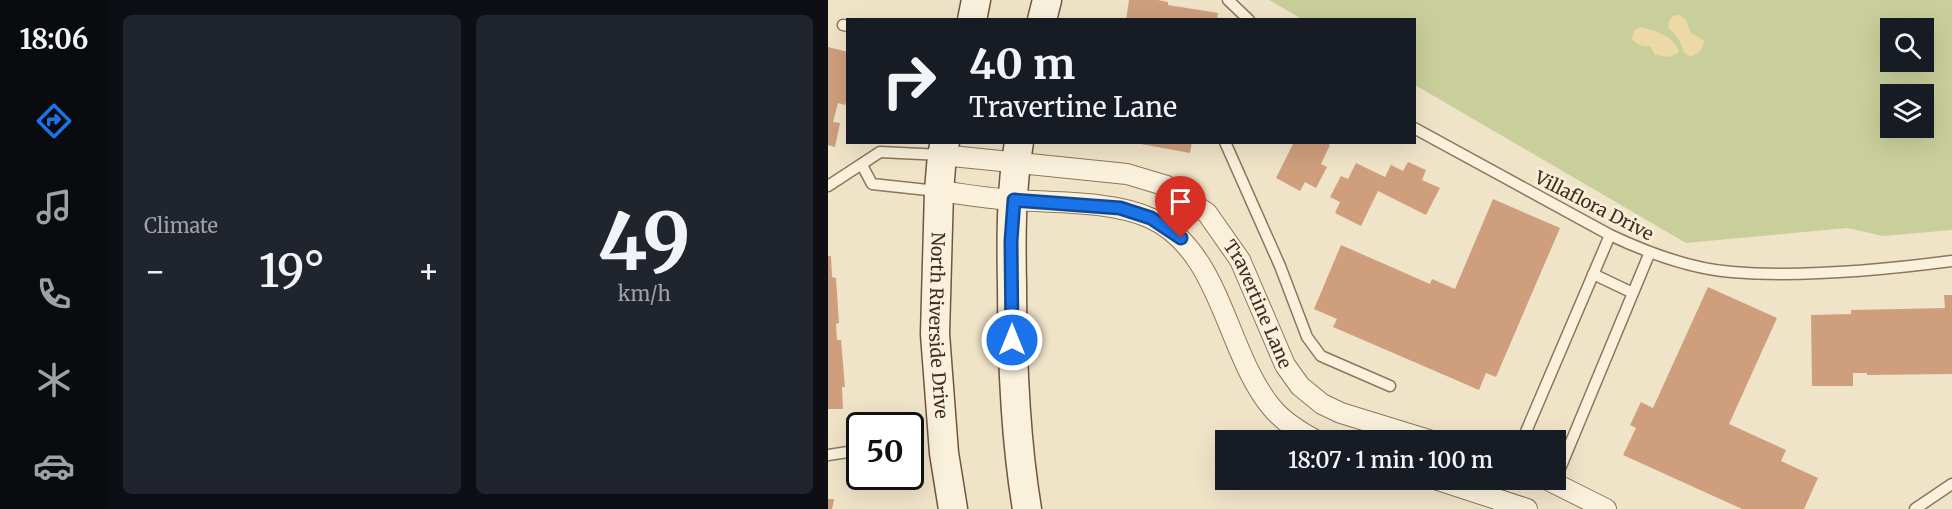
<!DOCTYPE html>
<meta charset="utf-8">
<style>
:root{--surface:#171b24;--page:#20242c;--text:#f1f3f6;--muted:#9ea1a6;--accent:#1a73e8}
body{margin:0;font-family:Merriweather,serif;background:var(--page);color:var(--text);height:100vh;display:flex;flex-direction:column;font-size:22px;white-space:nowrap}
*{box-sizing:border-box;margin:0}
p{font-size:20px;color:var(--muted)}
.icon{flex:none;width:33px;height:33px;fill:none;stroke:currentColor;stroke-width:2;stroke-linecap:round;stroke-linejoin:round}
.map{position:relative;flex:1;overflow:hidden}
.details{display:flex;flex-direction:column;gap:15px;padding:15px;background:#0d0f14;width:720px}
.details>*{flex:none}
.banner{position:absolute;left:18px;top:18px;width:570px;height:126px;border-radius:0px;box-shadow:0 6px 24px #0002;background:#171b24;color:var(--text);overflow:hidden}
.fabs{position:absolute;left:1052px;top:18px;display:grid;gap:12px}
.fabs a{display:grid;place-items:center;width:54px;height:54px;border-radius:0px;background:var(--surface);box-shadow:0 6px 24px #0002;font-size:30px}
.speed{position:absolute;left:18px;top:412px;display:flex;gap:12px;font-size:30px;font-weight:700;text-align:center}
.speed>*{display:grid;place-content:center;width:78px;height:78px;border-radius:50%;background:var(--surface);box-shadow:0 6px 24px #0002;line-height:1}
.speed .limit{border:3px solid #111;border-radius:9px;background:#fff;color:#111}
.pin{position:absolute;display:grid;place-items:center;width:51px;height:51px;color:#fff;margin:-62px -26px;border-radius:50% 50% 50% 0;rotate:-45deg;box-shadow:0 0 6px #0007}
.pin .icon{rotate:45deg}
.me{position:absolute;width:66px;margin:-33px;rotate:0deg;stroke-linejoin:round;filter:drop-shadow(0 0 4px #0008)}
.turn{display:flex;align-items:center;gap:21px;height:126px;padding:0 24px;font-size:27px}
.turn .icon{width:78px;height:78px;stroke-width:2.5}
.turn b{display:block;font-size:42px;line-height:51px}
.big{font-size:45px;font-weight:600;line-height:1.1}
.details .widget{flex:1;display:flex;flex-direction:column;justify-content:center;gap:9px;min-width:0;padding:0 21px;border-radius:9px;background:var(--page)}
.details .dial{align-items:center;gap:0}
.dial b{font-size:78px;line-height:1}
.heat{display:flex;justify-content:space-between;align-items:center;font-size:33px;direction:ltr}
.details .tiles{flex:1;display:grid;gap:15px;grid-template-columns:repeat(2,1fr)}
.trip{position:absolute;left:387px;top:430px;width:351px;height:60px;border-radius:0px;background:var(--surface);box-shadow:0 6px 24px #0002;font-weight:600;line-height:60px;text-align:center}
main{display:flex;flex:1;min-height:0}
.tab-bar{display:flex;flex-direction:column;width:108px;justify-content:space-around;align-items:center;background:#090b0e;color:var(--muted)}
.tab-bar .icon{width:42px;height:42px}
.tab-bar .current{color:var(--accent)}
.tab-bar b{font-size:27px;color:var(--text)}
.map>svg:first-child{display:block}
.green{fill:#c9cf9b;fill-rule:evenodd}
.sand{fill:#ecd9a5}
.building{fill:#cf9f7d}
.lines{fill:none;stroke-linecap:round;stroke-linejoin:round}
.lane-casing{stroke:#8d765c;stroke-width:13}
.street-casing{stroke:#8d765c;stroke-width:22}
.secondary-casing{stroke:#6f573f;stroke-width:31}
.lane{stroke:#faf1dc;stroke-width:10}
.street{stroke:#faf1dc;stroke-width:20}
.secondary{stroke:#faf1dc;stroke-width:28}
.route-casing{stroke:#114b97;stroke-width:15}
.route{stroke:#1a73e8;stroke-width:10}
.labels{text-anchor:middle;stroke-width:6;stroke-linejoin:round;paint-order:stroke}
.street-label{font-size:18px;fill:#3d2e20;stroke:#f7eed8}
</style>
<main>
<nav class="tab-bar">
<b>18:06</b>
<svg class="icon current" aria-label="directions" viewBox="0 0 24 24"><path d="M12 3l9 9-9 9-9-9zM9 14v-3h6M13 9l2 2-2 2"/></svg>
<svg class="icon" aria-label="music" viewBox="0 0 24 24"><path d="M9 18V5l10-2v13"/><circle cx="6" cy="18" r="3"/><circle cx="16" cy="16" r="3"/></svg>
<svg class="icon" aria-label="phone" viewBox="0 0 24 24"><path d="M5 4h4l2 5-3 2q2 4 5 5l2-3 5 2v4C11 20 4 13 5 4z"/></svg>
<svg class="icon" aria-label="climate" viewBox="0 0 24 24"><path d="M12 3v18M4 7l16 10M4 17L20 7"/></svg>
<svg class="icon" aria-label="car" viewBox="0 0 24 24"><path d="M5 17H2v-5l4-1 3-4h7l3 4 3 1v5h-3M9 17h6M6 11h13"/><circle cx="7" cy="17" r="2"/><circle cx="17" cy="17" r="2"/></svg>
</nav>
<section class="details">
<div class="tiles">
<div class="widget"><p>Climate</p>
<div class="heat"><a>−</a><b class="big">19°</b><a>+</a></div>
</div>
<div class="widget dial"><b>49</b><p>km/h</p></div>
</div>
</section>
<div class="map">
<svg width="1124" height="509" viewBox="0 0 1124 509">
<rect width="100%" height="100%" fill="#f0e4c8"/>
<path class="green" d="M 441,0 L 1124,0 L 1124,230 L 1055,236 L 1019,228 L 858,243 L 587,85 L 586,20 L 474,19 ZM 1062,28 L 1095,28 L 1095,62 L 1062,62 ZM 1062,94 L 1095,94 L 1095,128 L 1062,128 Z"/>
<path class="sand" d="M 851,15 L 857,19 C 860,24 860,31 865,34 C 869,37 872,37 876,41 C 875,50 870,53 862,57 L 856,53 L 852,41 L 840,27 L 841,21 L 845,16 Z
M 812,27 C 828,31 845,35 851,52 L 842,57 L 827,55 L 822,46 C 814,47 809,45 804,39 L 806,31 Z"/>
<path class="building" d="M 301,0 L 330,0 L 340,2 L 340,5 L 390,13 L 389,20 L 298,20 Z
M 0,47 L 20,52 L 20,96 L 17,105 L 10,103 L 5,122 L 12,123 L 7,147 L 0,145 Z
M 302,142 L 364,142 L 362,153 Z
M 466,142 L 497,142 L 502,145 L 493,164 L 499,167 L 488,188 L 477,182 L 472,191 L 448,178 Z
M 580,162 L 598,170 L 594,180 L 612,188 L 598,215 L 550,191 L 533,226 L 507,213 L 512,202 L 502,197 L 513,176 L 520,179 L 528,163 L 557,177 L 563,165 L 575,171 Z
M 665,199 L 732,228 L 668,377 L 658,373 L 651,390 L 505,327 L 509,319 L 486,309 L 513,245 L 602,284 L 604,279 L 627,289 Z
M 0,256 L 3,256 L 4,277 L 8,278 L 11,323 L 8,324 L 9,340 L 13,340 L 17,387 L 14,387 L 15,409 L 0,409 Z
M 880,287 L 949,318 L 901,424 L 958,450 L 953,461 L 990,478 L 976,509 L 914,509 L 795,455 L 808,428 L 802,425 L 813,402 L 825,408 Z
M 1116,295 L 1124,295 L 1124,374 L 1039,375 L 1039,373 L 1025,373 L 1025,386 L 984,386 L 983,315 L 1023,314 L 1023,310 L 1117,308 Z
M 0,499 L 6,499 L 4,509 L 0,509 Z"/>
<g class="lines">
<defs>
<path id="lane" d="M 400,0 L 421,20
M 15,25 L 20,26
M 586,128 L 782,235 C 818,252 864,269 904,272 C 974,278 1055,270 1124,261
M 397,142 L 452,266 L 479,337 L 493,356 L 562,386
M 34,165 L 44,184 L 109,191
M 0,186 L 52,152 L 114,155
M 765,274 L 805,293
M 694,441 L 782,235
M 0,455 L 20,452
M 726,483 L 822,252
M 1087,509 L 1124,484"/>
<g id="street">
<path id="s1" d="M 114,155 L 299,174 L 339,186 L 379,213 L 412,260 L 457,365 L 472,386 L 494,404 L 513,413 L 604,441"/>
<path d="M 111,191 C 136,194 162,199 188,200 C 228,203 285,201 322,218 C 394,250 398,355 445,409 C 456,422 474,433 489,441"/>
<path d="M 610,480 L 699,509"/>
<path d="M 720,480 L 778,509"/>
</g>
<g id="secondary">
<path d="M 144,20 L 148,0"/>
<path d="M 214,20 L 219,0"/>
<path id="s2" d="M 117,142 L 114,155 L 111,191 L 107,334 L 116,453 L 125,509"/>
<path d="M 191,142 C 183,189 183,238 184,285 C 184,358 187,437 199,509"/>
</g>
</defs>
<use href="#lane" class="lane-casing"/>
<use href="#street" class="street-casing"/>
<use href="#secondary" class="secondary-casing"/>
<use href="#lane" class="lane"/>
<use href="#street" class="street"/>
<use href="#secondary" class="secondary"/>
</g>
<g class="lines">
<defs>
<path id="route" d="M 184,340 L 183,241 L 186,200 L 292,208 L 323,218 L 353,238"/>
</defs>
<use href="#route" class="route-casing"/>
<use href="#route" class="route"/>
</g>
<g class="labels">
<g class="street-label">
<text transform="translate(766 206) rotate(27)" y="6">Villaflora Drive</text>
<text dy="6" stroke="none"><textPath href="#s1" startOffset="381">Travertine Lane</textPath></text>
<text dy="6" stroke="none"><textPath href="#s2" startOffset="184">North Riverside Drive</textPath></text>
</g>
</g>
</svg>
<div class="fabs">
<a><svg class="icon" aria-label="search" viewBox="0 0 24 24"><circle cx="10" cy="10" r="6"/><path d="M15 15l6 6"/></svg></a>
<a><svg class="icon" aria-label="layers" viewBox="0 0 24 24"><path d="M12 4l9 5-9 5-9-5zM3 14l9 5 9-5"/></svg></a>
</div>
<div class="speed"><div class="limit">50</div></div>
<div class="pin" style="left:353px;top:238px;background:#d93025"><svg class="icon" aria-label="arrive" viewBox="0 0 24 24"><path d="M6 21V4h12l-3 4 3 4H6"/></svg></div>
<svg class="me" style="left:184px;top:340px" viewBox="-20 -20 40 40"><circle r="17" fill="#1a73e8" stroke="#fff" stroke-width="3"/><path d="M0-11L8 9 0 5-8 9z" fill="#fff"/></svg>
<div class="trip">18:07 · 1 min · 100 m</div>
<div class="banner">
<div class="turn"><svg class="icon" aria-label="right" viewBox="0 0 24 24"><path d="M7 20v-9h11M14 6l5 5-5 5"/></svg><div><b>40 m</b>Travertine Lane</div></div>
</div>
</div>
</main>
